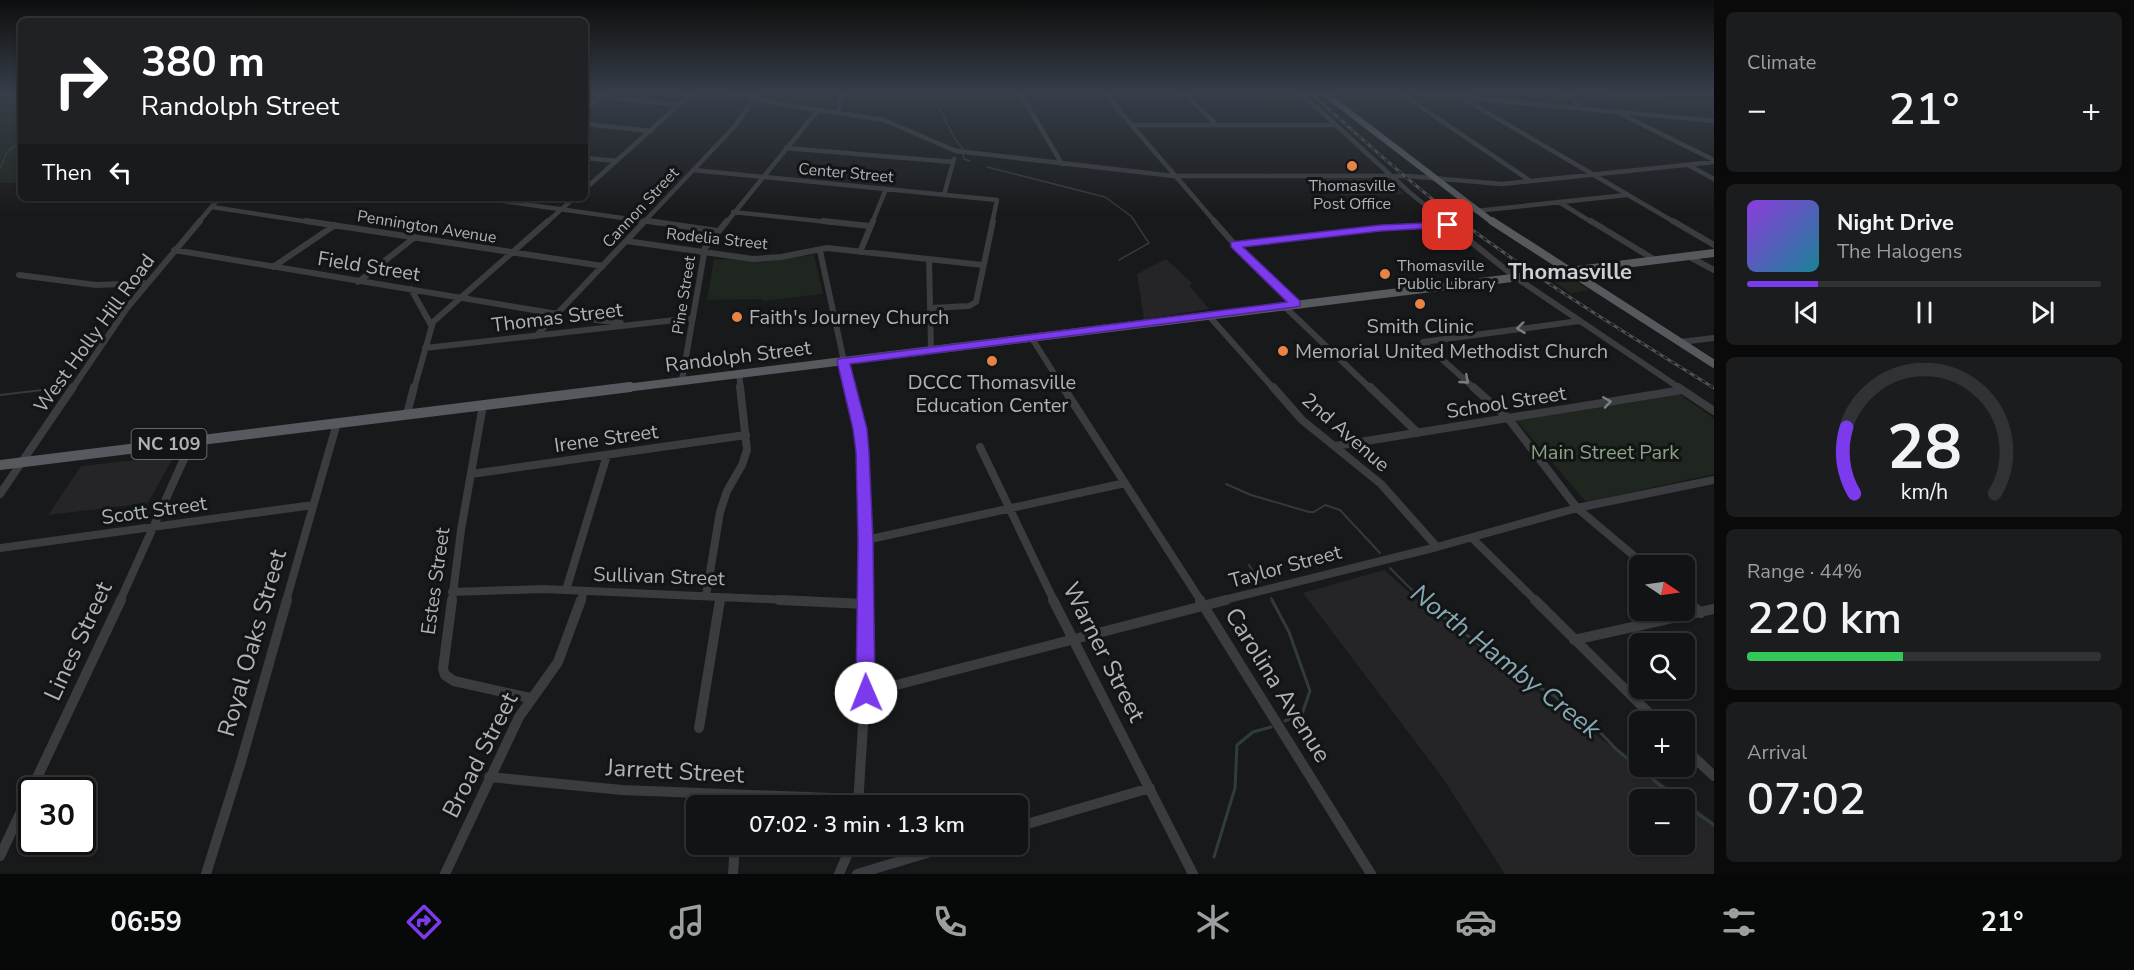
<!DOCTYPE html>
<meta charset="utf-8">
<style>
:root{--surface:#121314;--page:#1b1c1d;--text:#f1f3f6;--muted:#9c9ea0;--line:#313234;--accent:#7c3aed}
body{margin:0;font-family:"Nunito Sans",sans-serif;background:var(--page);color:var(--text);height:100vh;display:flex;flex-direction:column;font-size:22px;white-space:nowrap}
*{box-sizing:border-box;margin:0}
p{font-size:20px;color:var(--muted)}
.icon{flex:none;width:33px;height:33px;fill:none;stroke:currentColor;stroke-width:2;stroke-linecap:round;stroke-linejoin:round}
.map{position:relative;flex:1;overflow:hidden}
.side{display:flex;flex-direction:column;gap:12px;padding:12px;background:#0a0a0b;width:420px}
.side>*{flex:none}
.banner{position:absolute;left:18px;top:18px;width:570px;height:183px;border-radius:9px;box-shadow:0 2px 4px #0004,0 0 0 2px var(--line);background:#202124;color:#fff;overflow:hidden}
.needle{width:39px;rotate:103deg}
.fabs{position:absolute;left:1629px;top:555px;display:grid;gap:12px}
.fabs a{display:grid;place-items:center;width:66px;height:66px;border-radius:9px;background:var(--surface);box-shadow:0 2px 4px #0004,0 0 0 2px var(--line);font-size:30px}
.speed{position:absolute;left:18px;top:777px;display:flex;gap:12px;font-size:30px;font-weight:700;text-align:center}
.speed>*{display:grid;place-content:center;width:78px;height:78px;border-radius:50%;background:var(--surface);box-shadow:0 2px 4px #0004,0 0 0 2px var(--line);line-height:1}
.speed .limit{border:3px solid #111;border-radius:9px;background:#fff;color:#111}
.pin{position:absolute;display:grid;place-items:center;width:51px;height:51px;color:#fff;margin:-26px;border-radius:12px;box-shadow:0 3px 9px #0006}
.me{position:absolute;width:66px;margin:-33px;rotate:359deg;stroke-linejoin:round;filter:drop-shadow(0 0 4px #0008)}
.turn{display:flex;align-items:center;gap:21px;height:126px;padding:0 24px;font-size:27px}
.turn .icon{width:78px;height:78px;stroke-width:2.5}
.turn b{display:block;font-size:42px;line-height:51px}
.then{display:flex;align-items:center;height:57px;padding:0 24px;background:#0003;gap:12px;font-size:22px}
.big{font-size:45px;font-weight:600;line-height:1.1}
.side .card{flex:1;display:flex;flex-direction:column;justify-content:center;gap:9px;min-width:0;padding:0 21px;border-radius:9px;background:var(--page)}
.side .dial{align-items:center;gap:0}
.dial svg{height:156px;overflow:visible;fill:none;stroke:var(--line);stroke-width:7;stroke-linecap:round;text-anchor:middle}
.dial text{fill:var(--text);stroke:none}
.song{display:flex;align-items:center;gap:18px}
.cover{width:72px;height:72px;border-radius:9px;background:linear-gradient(135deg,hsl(270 70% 55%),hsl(190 70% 35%))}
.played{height:6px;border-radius:3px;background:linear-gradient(90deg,var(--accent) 20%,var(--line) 20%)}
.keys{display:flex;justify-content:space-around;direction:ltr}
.heat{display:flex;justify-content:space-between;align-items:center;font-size:33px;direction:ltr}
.charge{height:9px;border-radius:4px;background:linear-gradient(90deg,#34c759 44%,var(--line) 0)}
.trip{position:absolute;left:686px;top:795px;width:342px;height:60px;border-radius:9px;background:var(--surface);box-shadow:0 2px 4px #0004,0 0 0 2px var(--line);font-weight:600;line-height:60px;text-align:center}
.dock{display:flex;height:96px;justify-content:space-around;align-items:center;background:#070808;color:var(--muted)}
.dock .icon{width:42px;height:42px}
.dock .selected{color:var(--accent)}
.dock b{font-size:27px;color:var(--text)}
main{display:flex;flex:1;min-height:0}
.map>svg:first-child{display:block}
.built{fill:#252527}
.green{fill:#1f251f}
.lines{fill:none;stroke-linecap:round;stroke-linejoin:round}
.stream-far2{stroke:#2f3b3e;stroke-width:1.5}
.stream-far1{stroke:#2f3b3e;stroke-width:2}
.stream{stroke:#2f3b3e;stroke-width:3}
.minor-far3{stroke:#3a3c3f;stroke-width:4.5}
.minor-far2{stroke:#3a3c3f;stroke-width:6}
.minor-far1{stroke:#3a3c3f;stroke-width:8}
.minor{stroke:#3a3c3f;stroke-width:10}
.major-far2{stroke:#565a5e;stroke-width:6}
.major-far1{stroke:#565a5e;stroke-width:8}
.major{stroke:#565a5e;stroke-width:10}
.rail-casing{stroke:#4d5154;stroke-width:3}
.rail{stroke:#131415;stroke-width:1.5;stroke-dasharray:4.5;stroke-linecap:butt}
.oneway{stroke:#797e82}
.route{fill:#7c3aed;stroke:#51269a;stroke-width:1.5}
.poi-dot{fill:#e88443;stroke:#131415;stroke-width:2}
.labels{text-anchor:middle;stroke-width:6;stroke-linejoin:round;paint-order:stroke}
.far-street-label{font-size:16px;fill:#acb4b9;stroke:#131415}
.far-poi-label{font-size:16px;fill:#acb4b9;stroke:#131415}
.shield{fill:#131415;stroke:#7e8488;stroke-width:1.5}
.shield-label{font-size:18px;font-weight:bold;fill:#acb4b9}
.street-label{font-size:20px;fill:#acb4b9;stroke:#131415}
.poi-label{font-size:20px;fill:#acb4b9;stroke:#131415;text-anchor:start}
.park-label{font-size:20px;fill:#8aa384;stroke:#131415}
.far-district-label{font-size:22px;font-weight:bold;fill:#ccd1d6;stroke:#131415}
.near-street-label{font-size:24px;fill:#acb4b9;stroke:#131415}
.near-water-label{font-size:26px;font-style:italic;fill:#85a9b2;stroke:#131415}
</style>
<main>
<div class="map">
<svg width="1714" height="874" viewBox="0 0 1714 874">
<rect width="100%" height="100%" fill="#18191a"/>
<path class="built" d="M 1326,179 L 1386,179 L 1404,194 L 1341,196 Z
M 1166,259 L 1192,283 L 1190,286 L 1209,309 L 1144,319 L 1137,274 Z
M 174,456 L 148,503 L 48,515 L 81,466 Z
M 1384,570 L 1443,622 L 1683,799 L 1640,800 L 1640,844 L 1684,844 L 1685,800 L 1714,822 L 1714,874 L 1505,874 L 1442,777 L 1303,593 Z"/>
<path class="green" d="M 0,93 L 21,93 L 21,183 L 0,183 Z
M 1603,93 L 1714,93 L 1714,111 L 1606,95 Z
M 814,255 L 823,294 L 764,301 L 760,299 L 707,300 L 714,259 L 768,260 Z
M 1561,276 L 1570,278 L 1590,290 L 1571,293 L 1548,278 Z
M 1679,394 L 1714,418 L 1714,474 L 1586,502 L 1516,420 Z"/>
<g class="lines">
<path class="stream-far2" d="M 931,93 L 955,139 L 963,149
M 963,154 L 964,159 L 970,161
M 987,167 L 1105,197 L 1131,216 L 1149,243 L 1119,260
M 0,168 L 7,152 L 21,141
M 54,389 L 59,388"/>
<path class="stream-far1" d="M 0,395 L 59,388
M 1226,484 L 1251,495 L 1309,512 L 1314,512 L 1325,505 L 1340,510 L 1380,553
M 1249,565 L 1260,582
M 1390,568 L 1423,601
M 1271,598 L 1273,601"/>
<path class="stream" d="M 1272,600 L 1289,632 L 1310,691 L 1302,714 L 1285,721
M 1422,600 L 1519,676 L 1553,695 L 1597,729 L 1616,749 L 1678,800
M 1684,804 L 1714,825
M 1214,857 L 1235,788 L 1237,745 L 1253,732 L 1271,727"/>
<path class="minor-far3" d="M 734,93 L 779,104 L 884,120 L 956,151 L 1174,176 L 1408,176 L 1502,184 L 1714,162
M 1020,93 L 1062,164
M 1104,93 L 1216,223
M 1183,93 L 1216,124
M 1301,93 L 1409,192 L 1447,223
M 1400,93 L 1529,180
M 1414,93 L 1714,121
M 1567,93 L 1580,108
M 1464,99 L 1676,223
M 585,109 L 600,97 L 678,105
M 838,113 L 843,93
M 1621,114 L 1714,160
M 585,124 L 651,131
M 1133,125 L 1336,125
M 786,148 L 953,162
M 585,158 L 617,161
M 1688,165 L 1714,179
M 693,170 L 997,200 L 992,223
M 585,189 L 692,93
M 944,195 L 954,159
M 482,198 L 658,223
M 1559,202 L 1593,223
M 212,207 L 316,223
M 1476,211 L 1626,195
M 733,212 L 837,223
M 198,223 L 219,198
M 546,223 L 574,198
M 643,223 L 735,126 L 758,93
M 726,223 L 818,110
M 872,223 L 886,189"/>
<path class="minor-far2" d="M 306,221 L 603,266
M 648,221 L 718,231
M 823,221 L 870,226
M 1214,221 L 1235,245 L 1296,304
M 1445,221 L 1515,277 L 1681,389
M 1591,221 L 1655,260
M 1673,221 L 1714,245
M 626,241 L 753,259 L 781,257 L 827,248 L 983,265
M 1235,245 L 1381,228 L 1448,225
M 174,250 L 558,314
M 820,251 L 850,389
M 860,252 L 873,221
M 1688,256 L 1714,270
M 929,259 L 931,349
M 273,267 L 335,225
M 19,275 L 96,285 L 147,283
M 358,282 L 415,237
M 411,289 L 431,325
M 1284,306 L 1371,389
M 931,308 L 969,306 L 976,302 L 993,221
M 1208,315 L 1274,389
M 589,319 L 621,323
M 536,336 L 645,221
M 1031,337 L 1064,389
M 1680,342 L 1714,338
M 425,348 L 693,318
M 739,374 L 741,389
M 682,380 L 705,248 L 727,221
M 72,389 L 127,308 L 200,221
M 414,389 L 433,322 L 548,221
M 1475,389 L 1423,342 L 1579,321"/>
<path class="minor-far1" d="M 850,387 L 860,428 L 862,452 L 866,540 L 866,601
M 1063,387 L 1201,601
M 1273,387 L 1302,420 L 1381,484 L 1437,547
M 1370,387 L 1418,433
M 1473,387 L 1508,418 L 1577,508 L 1646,566
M 1678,387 L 1714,411
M 407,414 L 414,387
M 1335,446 L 1682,390
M 980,447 L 1054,601
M 471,474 L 746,435
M 0,494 L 73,387
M 1472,538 L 1536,601
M 866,540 L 1125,483
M 0,548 L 313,505
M 566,590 L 607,455
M 452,592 L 544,589 L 811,601
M 706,596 L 720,512 L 727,491 L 742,465 L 747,450 L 740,387
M 1684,599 L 1687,601
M 120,601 L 192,441
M 286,601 L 337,423
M 452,601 L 461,530 L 483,405
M 581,601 L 584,591
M 719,601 L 720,597
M 1220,601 L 1437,547 L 1577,508 L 1714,480"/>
<path class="minor" d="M 452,600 L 443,669 L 445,675 L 454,681 L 530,698
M 779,600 L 865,604
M 1053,600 L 1193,874
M 1200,600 L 1371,874
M 1535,600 L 1658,722
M 1685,600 L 1701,613
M 1574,640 L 1714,609
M 865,693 L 1226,600
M 699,728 L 720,600
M 1684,748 L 1714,776
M 489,777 L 622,790 L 859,799
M 858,806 L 865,693 L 866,600
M 1017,827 L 1150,788
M 0,856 L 121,600
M 206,874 L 241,762 L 287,600
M 445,874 L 519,717 L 558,662 L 581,600
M 733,874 L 735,844
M 839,874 L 852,844
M 857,874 L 957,844"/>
<path class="major-far2" d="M 1324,93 L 1494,223"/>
<path class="major-far1" d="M 1492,221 L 1714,364
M 618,389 L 1714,253"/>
<path class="major" d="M 0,465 L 630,387"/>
<defs>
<path id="rail" d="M 1311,93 C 1361,138 1410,183 1463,223 C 1543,283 1629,335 1714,388"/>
</defs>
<use href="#rail" class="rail-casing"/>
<use href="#rail" class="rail"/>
</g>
<defs><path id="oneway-chevron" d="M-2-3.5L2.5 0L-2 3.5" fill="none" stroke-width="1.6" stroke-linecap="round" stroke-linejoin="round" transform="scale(1.5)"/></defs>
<g class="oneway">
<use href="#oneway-chevron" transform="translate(1521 328) rotate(173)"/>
<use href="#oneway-chevron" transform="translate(1465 380) rotate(41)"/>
<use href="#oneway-chevron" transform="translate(1607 402) rotate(-9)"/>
</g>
<linearGradient id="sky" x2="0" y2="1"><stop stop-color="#0d0e0e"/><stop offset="0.43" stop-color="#373e49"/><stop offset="1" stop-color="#373e49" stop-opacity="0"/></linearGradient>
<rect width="1714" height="215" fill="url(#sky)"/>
<path class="route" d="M 1448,222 L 1451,222 L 1451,227 L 1381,231 L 1243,247 L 1300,301 L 1300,306 L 1296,307 L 850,364 L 867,429 L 869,452 L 873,540 L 875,693 L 872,698 L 866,700 L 859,698 L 856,693 L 858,540 L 856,452 L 853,429 L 837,361 L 838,359 L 1287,302 L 1231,247 L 1231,242 L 1381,225 Z"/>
<g class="poi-dot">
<circle cx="1352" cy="166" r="6"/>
<circle cx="1385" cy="274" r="6"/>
<circle cx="1420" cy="304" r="6"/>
<circle cx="737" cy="317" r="6"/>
<circle cx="1283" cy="351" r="6"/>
<circle cx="992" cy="361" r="6"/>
</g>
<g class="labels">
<g class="far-street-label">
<text transform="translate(846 172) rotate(5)" y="6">Center Street</text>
<text transform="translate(640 207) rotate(-47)" y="6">Cannon Street</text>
<text transform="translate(427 226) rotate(9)" y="6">Pennington Avenue</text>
<text transform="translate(717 238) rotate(6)" y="6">Rodelia Street</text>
<text transform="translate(683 295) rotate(-81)" y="6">Pine Street</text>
</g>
<g class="far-poi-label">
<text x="1352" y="191">Thomasville<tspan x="1352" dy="18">Post Office</tspan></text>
<text x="1397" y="271" text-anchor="start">Thomasville<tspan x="1397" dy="18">Public Library</tspan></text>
</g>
<rect class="shield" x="131.5" y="429" width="75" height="30" rx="4.5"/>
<g class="shield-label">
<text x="169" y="450">NC 109</text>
</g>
<g class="street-label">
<text transform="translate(369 266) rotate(9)" y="7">Field Street</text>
<text transform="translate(557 317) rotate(-7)" y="7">Thomas Street</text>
<text transform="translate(94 333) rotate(-54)" y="7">West Holly Hill Road</text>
<text transform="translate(738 356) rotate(-7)" y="7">Randolph Street</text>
<text transform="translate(1506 402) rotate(-9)" y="7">School Street</text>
<text transform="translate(1346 432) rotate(41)" y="7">2nd Avenue</text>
<text transform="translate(606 438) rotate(-8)" y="7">Irene Street</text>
<text transform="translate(154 510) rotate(-8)" y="7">Scott Street</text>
<text transform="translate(1285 566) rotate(-15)" y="7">Taylor Street</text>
<text transform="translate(659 576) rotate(2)" y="7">Sullivan Street</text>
<text transform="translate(435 581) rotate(-82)" y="7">Estes Street</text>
</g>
<g class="poi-label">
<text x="749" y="324">Faith's Journey Church</text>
<text x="1420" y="333" text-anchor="middle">Smith Clinic</text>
<text x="1295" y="358">Memorial United Methodist Church</text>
<text x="992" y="389" text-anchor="middle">DCCC Thomasville<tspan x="992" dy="23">Education Center</tspan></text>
</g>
<g class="park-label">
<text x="1605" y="459">Main Street Park</text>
</g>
<g class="far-district-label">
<text x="1570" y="279">Thomasville</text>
</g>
<g class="near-street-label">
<text transform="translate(78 641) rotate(-65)" y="8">Lines Street</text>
<text transform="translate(252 643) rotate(-74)" y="8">Royal Oaks Street</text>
<text transform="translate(1104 652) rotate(63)" y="8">Warner Street</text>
<text transform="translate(1278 685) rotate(58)" y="8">Carolina Avenue</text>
<text transform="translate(480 755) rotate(-63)" y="8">Broad Street</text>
<text transform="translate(675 771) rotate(3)" y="8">Jarrett Street</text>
</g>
<g class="near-water-label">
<text transform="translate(1506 661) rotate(38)" y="9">North Hamby Creek</text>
</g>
</g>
</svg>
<div class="fabs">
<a><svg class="needle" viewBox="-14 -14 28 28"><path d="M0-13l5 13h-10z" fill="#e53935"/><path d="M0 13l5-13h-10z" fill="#9c9ea0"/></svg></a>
<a><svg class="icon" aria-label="search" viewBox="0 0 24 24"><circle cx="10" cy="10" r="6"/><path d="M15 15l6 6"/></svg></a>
<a>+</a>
<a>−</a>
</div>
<div class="speed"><div class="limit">30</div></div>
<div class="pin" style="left:1448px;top:225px;background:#d93025"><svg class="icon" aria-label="arrive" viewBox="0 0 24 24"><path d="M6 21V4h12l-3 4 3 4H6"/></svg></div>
<svg class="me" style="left:866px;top:693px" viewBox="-20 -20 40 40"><circle r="19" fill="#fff"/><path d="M0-13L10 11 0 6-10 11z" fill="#7c3aed"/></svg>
<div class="trip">07:02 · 3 min · 1.3 km</div>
<div class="banner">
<div class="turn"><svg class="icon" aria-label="right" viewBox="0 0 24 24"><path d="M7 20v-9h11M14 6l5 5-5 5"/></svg><div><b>380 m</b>Randolph Street</div></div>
<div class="then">Then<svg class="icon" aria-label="left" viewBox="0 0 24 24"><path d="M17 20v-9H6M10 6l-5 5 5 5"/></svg></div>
</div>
</div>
<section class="side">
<div class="card"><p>Climate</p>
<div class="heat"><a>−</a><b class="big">21°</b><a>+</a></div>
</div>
<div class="card">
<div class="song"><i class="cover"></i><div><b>Night Drive</b><p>The Halogens</p></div></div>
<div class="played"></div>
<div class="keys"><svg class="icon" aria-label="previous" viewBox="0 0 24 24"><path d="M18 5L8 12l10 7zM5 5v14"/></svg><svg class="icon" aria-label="pause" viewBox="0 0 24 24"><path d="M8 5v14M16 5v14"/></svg><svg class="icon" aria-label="next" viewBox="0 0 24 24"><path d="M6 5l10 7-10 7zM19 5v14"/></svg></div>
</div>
<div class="card dial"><svg viewBox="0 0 100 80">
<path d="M14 69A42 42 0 1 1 86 69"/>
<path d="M14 69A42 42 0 0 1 10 35" stroke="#7c3aed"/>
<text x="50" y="56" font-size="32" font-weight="700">28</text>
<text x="50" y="72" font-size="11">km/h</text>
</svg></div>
<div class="card"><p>Range · 44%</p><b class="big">220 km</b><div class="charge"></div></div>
<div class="card"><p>Arrival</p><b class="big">07:02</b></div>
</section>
</main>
<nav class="dock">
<b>06:59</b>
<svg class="icon selected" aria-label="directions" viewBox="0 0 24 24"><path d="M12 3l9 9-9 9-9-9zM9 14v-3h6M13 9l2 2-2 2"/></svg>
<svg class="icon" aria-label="music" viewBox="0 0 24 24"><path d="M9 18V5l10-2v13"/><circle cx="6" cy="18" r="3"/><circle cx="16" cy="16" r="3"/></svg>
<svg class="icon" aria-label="phone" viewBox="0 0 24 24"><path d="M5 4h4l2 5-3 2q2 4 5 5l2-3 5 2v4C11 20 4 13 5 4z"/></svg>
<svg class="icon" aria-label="climate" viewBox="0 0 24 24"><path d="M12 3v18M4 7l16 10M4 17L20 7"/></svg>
<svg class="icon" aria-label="car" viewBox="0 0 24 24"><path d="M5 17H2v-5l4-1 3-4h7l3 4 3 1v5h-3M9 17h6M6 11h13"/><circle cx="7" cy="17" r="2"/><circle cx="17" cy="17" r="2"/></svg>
<svg class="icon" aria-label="filters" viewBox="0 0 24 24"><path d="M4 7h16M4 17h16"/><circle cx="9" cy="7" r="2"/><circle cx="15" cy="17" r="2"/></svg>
<b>21°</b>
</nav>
